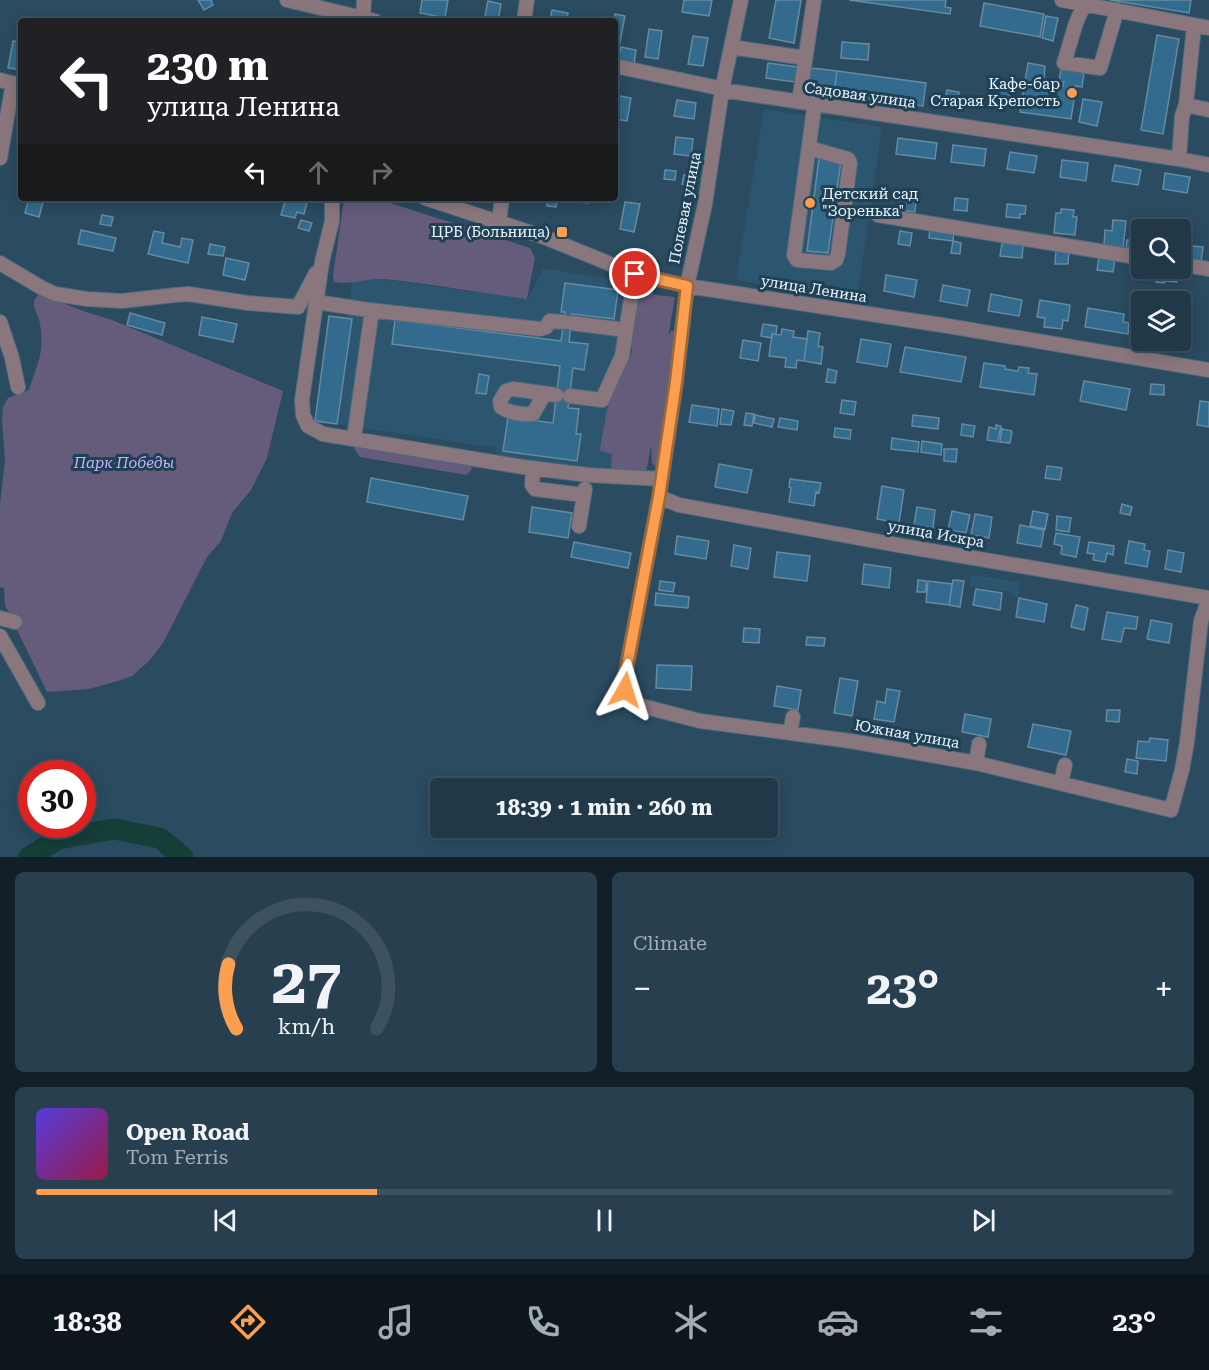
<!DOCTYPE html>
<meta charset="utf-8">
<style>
:root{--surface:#203848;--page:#283f4f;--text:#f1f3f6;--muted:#a2acb4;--line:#3d5260;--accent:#fb9e50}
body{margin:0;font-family:"Roboto Serif",serif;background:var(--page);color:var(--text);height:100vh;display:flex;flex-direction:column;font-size:22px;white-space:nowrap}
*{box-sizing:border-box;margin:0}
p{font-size:20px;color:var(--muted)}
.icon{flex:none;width:33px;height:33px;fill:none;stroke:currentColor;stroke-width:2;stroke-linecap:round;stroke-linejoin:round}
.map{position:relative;height:857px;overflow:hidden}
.details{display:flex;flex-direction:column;gap:15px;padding:15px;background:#121f28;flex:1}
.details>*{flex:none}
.banner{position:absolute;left:18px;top:18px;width:600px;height:183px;border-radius:6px;box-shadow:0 3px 15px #0003,0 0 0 2px var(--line);background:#202124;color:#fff;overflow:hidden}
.controls{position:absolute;left:1131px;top:219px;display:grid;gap:12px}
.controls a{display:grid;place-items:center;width:60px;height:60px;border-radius:6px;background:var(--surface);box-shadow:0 3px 15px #0003,0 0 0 2px var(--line);font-size:30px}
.speed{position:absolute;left:18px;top:760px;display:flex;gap:12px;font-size:30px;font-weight:700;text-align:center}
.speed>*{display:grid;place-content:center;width:78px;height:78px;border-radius:50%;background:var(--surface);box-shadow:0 3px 15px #0003,0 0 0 2px var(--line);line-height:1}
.speed .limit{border:9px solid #d22;background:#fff;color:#111}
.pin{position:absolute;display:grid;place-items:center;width:51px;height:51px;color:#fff;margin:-26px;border:3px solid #fff;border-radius:50%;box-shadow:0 2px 6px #0007}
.me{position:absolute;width:66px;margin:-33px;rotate:6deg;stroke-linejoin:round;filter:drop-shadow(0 0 4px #0008)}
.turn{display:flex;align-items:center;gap:21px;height:126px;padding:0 30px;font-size:27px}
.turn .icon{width:78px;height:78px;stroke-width:2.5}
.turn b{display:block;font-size:42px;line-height:51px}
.lanes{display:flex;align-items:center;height:57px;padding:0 30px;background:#0003;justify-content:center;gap:30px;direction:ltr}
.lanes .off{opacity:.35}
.big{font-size:45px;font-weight:700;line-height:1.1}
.details .tile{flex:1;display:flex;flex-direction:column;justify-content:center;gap:9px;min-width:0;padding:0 21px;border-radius:9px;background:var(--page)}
.details .dial{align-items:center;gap:0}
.dial svg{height:156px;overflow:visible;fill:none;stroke:var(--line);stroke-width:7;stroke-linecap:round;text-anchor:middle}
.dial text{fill:var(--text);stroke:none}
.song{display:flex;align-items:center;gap:18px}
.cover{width:72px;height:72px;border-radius:9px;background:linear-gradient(135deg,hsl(250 70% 55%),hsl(340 70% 35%))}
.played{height:6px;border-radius:3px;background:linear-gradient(90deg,var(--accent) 30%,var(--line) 30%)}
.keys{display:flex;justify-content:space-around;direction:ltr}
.heat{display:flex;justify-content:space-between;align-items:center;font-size:33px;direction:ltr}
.details .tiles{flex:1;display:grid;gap:15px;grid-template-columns:1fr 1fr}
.tile:last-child{grid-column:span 2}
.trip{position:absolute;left:430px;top:778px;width:348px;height:60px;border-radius:6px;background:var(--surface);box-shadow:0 3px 15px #0003,0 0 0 2px var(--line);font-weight:700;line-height:60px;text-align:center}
.dock{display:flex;height:96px;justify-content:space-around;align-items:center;background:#0d161d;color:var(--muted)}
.dock .icon{width:42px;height:42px}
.dock .on{color:var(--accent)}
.dock b{font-size:27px;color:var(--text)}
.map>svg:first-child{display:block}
.built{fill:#2c556f}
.green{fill:#655c7b}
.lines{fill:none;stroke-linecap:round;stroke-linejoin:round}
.river{stroke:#153e36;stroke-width:21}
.building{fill:#326b8d;stroke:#678aa2;stroke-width:1.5}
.minor-casing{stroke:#4d6a7c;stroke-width:16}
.minor{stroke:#8a777d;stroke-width:14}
.route-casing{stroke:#a36734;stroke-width:15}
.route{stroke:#fb9e50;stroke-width:10}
.poi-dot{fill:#fb9e50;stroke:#1f4055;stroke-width:2}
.labels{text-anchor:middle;stroke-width:6;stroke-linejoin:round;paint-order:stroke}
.poi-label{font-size:15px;fill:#eaf6fd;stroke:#1f4055;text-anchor:end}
.street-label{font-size:15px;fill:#eaf6fd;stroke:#1f4055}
.park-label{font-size:15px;font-style:italic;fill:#c9b1ff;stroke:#1f4055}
</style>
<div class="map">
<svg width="1209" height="857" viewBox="0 0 1209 857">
<rect width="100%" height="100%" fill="#2a4b60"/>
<path class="built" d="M 764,109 L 882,127 L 857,299 L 736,280 Z
M 542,268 L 626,281 L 627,290 L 675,297 L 646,473 L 611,472 L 495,457 L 496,448 L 315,421 L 329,316 L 348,318 L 352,281 L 382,279 L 527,299 L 541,274 Z
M 971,575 L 1020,582 L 1018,597 L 1012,596 L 1012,592 L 970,586 Z"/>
<path class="green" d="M 345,198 L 381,198 L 384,201 L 530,248 L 535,258 L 527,299 C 480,293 432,284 384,279 C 368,278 350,285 334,282 L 333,276 L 343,206 Z
M 641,284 C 649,286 651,287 653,295 L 675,297 L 668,336 L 671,331 L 674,331 L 677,339 L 657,467 L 655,467 L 652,463 L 651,445 L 646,473 L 611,472 L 612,454 L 601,451 L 600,449 L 609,398 L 632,352 L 631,337 L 637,287 Z
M 39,294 L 86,312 L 112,320 L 283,391 L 267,458 L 251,490 L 232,513 L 221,541 L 207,557 L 163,643 L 149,661 L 132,676 L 121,680 L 89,689 L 47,692 L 5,605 L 4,588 L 0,587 L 0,505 L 5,460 L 2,421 L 3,407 L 8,398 L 29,390 C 37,364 45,353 40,324 C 38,311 28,305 39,294 Z
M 355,443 L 471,465 L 472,469 L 466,475 L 360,457 L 354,448 Z"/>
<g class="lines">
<path class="river" d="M 29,857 L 58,839 L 114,829 L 160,838 L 183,857"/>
</g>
<path class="building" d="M 198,0 L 211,0 L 213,5 L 204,10 Z
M 422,0 L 448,0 L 445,18 L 420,13 Z
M 684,0 L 712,0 L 709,16 L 682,12 Z
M 776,0 L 801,0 L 794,43 L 769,38 Z
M 849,0 L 946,0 L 945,7 L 951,8 L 950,14 Z
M 1110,0 L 1191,0 L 1189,13 Z
M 488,1 L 501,4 L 498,21 L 484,21 Z
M 984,3 L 1044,14 L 1040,37 L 980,26 Z
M 552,10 L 568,13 L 566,21 L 550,21 Z
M 615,14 L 625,16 L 619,47 L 615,46 L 615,21 L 609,21 L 609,19 L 614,20 Z
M 1046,16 L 1058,18 L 1053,41 L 1042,38 Z
M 649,29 L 662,31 L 658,59 L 645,57 Z
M 1157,35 L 1179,39 L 1163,134 L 1141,130 Z
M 693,36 L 708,38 L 703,66 L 688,64 Z
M 13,41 L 21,42 L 21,70 L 8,68 Z
M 842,42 L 869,44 L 868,60 L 841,58 Z
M 621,47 L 636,50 L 634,64 L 618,61 Z
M 768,63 L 797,67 L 795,82 L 766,78 Z
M 1028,63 L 1045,66 L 1044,79 L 1035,77 L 1034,82 L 1063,86 L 1064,82 L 1059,81 L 1061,69 L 1084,73 L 1082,87 L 1076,86 L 1071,119 L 1020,112 Z
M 811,68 L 837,71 L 834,95 L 813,93 L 814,84 L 809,83 Z
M 837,71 L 926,83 L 923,106 L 834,95 Z
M 997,84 L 1010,87 L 1009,98 L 995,96 Z
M 947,90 L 959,92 L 957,103 L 945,101 Z
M 615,95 L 631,98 L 627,121 L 615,119 Z
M 1083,99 L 1102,102 L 1097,126 L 1079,122 Z
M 677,100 L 696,103 L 694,119 L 674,116 Z
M 676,137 L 693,139 L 691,156 L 674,154 Z
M 898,138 L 937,143 L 935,159 L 896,154 Z
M 953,145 L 986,149 L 984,166 L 951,162 Z
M 1010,152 L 1037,156 L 1034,173 L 1007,169 Z
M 819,158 L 841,161 L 828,253 L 807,251 Z
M 1062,160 L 1088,163 L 1086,181 L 1060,177 Z
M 1115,165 L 1141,170 L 1138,185 L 1112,181 Z
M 665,170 L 676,171 L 675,180 L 664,179 Z
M 1165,173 L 1190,177 L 1187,193 L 1163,189 Z
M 684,175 L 698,178 L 696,187 L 682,184 Z
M 899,190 L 917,191 L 915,212 L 898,210 Z
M 29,198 L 44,198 L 39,217 L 25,213 Z
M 286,198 L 307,202 L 304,214 L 297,212 L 295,218 L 281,215 Z
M 538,198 L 588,198 L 588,203 L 557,200 L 556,207 L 547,206 L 548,199 Z
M 955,198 L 968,199 L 967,211 L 954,210 Z
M 625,202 L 640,204 L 634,232 L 620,229 Z
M 1007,204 L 1026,206 L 1025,214 L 1020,214 L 1020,218 L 1006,217 Z
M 1061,209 L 1074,210 L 1073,217 L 1077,217 L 1075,235 L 1054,233 L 1056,213 L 1061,213 Z
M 102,215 L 113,217 L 111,226 L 100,224 Z
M 301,220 L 312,223 L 309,231 L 298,228 Z
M 1113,220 L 1126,221 L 1123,248 L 1104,246 L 1105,230 L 1112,231 Z
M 930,228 L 954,232 L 953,241 L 929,238 Z
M 81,230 L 116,238 L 113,251 L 78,244 Z
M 154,231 L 164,233 L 162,243 L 180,247 L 182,238 L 193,240 L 188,263 L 148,254 Z
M 900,231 L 912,233 L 910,246 L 898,244 Z
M 1127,240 L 1140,241 L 1139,250 L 1126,248 Z
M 953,241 L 961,243 L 960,254 L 951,253 Z
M 1002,243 L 1023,245 L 1022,258 L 1000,256 Z
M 210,244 L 225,247 L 223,256 L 208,254 Z
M 1192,246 L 1203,247 L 1201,262 L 1191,261 Z
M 1056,250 L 1069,251 L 1068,264 L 1055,264 Z
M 1099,257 L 1115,259 L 1113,272 L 1097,270 Z
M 226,258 L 249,263 L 245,280 L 223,275 Z
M 1159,268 L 1166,269 L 1164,283 L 1156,282 Z
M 1166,269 L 1179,271 L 1177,282 L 1164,281 Z
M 886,275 L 917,280 L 914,297 L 884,291 Z
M 565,283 L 618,290 L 614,319 L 572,314 L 569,342 L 588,344 L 584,370 L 573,368 L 568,408 L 579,409 L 576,434 L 581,434 L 577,461 L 503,451 L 508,417 L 553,423 L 560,366 L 392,344 L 395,320 L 561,341 L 565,312 L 561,312 Z
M 943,285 L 970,290 L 967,306 L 940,301 Z
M 991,294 L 1022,300 L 1019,316 L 988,311 Z
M 1040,300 L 1070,305 L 1068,321 L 1063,320 L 1062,329 L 1044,327 L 1045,318 L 1037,317 Z
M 1088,308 L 1124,314 L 1123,322 L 1129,323 L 1128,334 L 1085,327 Z
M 130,313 L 165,323 L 162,335 L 127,325 Z
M 329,316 L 352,319 L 337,424 L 315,421 Z
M 202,317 L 237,324 L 233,342 L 199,335 Z
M 763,324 L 777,326 L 776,334 L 772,334 L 772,338 L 761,336 Z
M 782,329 L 794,331 L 793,337 L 807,339 L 804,361 L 797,360 L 796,368 L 785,367 L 786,358 L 769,356 L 772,334 L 781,335 Z
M 808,331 L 820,333 L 818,346 L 823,347 L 821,364 L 804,361 Z
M 861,339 L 891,344 L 887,367 L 857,362 Z
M 743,340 L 761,343 L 758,361 L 740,358 Z
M 905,347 L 966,357 L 961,382 L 900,372 Z
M 984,363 L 1005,366 L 1005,369 L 1018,371 L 1019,367 L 1029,368 L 1028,373 L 1037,374 L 1034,395 L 980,387 Z
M 828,369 L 837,371 L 835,383 L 826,382 Z
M 479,374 L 489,376 L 486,394 L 476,393 Z
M 1084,381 L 1130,389 L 1126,410 L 1080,401 Z
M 1151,384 L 1164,385 L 1164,395 L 1150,394 Z
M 842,400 L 856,402 L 854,415 L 840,413 Z
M 1200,401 L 1209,402 L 1209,427 L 1197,425 Z
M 692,405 L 719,409 L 717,426 L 689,422 Z
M 722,409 L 734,411 L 731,425 L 720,424 Z
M 746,413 L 754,414 L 752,426 L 744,425 Z
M 755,415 L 774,419 L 772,427 L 754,423 Z
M 913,415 L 939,418 L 938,429 L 912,426 Z
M 780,418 L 798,421 L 797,430 L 778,427 Z
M 962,424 L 975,426 L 973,437 L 961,435 Z
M 996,425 L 1001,426 L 998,442 L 987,440 L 989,427 L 996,429 Z
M 835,428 L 851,430 L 850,439 L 834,437 Z
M 1002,429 L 1012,431 L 1010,443 L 1000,442 Z
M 892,438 L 919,442 L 918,452 L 891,449 Z
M 922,441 L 942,444 L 941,455 L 921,452 Z
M 944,449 L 957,449 L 956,462 L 944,461 Z
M 719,464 L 752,470 L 747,493 L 715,487 Z
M 1047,466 L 1062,468 L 1060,480 L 1045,478 Z
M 371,478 L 468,496 L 463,520 L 367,502 Z
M 790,479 L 821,483 L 819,493 L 816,492 L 814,506 L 789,502 L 791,488 L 789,487 Z
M 882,486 L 904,490 L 899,523 L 877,519 Z
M 1122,504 L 1132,507 L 1130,515 L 1120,513 Z
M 532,507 L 572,513 L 568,538 L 529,532 Z
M 917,507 L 935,510 L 933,528 L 914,525 Z
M 952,511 L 970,515 L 966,533 L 948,530 Z
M 1033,511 L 1048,514 L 1045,529 L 1030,526 Z
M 975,514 L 992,517 L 989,538 L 971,535 Z
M 1057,516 L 1071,518 L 1069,532 L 1056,530 Z
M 1020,525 L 1044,530 L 1041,547 L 1017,543 Z
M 1056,533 L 1080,537 L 1076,557 L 1061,554 L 1062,546 L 1054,544 Z
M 677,536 L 709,541 L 706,559 L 675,554 Z
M 1129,541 L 1145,544 L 1144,550 L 1150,551 L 1147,567 L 1125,563 Z
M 574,542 L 631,553 L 628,568 L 571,557 Z
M 1089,542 L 1114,546 L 1113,555 L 1107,553 L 1105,562 L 1093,560 L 1094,554 L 1087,553 Z
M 734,545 L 751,548 L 748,569 L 731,566 Z
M 1168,550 L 1184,553 L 1181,572 L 1165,569 Z
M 777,552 L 810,556 L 807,581 L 774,577 Z
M 864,564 L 891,568 L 889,588 L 862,584 Z
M 918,580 L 926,581 L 926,592 L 917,592 Z
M 953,580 L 964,581 L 960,607 L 949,605 Z
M 660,581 L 675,583 L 673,592 L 659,590 Z
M 928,581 L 952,584 L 949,605 L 926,602 Z
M 976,589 L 1002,593 L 1000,610 L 973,605 Z
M 656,593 L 689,597 L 688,608 L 655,605 Z
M 1019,598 L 1047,604 L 1044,622 L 1016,617 Z
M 1076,605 L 1088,608 L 1084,630 L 1071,627 Z
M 1107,612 L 1138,617 L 1136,629 L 1124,628 L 1121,642 L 1102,639 Z
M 1151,620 L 1172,624 L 1169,643 L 1147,639 Z
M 744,628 L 760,629 L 759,643 L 743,642 Z
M 807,637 L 825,638 L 824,646 L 806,645 Z
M 657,665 L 692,666 L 691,690 L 656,688 Z
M 840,678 L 858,681 L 852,716 L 834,713 Z
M 777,686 L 801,690 L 798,710 L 774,706 Z
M 887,689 L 900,691 L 894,722 L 874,719 L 877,701 L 885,703 Z
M 1107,710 L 1120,710 L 1119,722 L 1106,721 Z
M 965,714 L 991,719 L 988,737 L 962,732 Z
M 1033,724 L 1071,731 L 1066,755 L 1028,747 Z
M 1150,738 L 1168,740 L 1166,761 L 1136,758 L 1138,741 L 1149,742 Z
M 1127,759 L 1138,761 L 1137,774 L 1125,772 Z"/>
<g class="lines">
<defs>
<path id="minor" d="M 287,0 L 375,21
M 741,0 L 722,90 L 705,204 L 687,286 L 676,382 L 659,497 L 625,676 L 625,690 L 634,704 L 700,721 L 850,741 L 976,763 L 1171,810 L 1182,770 L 1187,742 L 1201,621 L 1209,599
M 1062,0 L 1209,28
M 1086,0 L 1076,23 L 1064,63 L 1100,68 L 1117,10
M 363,19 L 364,0
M 524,21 L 527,0
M 731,47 L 805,58
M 615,66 L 714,87 L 722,90 L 1179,159 L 1209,165
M 0,80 L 21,86
M 799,102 L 814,0
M 1186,105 L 1209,110
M 809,148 L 848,159 L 850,163 L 838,254 L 836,260 L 831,263 L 797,260 L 794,255 L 813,116 L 815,105
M 0,158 L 13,83
M 1179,159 L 1182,116 L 1186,105 L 1194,26
M 332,198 L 332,221 L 322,262 L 302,400 L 303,415 L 308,426 L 323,434 L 523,467 L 588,475 L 662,479
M 425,198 L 544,237 L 635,274 L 687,286 L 948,326 L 1209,370
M 878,215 L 1142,258
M 499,222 L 502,198
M 0,263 L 42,288 L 55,294 L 87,299 L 122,301 L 175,295 L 188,294 L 248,303 L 298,307 L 316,273
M 1180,264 L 1209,269
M 316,302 L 369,310 L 540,329 L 546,327 L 550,321 L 564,322
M 0,322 L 12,358 L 18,387
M 571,323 L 626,330
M 547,394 L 542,398 L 533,414 C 523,415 509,413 501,407 L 500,401 L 506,391 L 513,389 L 556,395
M 570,396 L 602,400 L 622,356 L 635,274
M 354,438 L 372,310
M 533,468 L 532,485 L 535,489 L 583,495
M 659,497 L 679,505 L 701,509 L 903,546 L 1209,598
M 579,526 L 585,489
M 0,618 L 15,622
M 0,636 L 38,703
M 790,733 L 793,717
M 976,763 L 979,744
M 1061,783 L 1065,765"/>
</defs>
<use href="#minor" class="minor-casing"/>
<use href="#minor" class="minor"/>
</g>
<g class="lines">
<defs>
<path id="route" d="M 625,690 L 625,676 L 659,497 L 676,382 L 687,286 L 635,274"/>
</defs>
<use href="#route" class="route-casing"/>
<use href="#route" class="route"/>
</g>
<g class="poi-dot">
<circle cx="1072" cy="93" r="6"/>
<circle cx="810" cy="203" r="6"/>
<rect x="556" y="226" width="12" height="12" rx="3"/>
</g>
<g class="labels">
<g class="poi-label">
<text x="1060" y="89">Кафе-бар<tspan x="1060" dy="17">Старая Крепость</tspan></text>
<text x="822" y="199" text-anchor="start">Детский сад<tspan x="822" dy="17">"Зоренька"</tspan></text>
<text x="550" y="237">ЦРБ (Больница)</text>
</g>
<g class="street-label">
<text transform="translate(860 95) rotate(8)" y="5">Садовая улица</text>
<text transform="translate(685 208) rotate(-79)" y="5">Полевая улица</text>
<text transform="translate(814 289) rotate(9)" y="5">улица Ленина</text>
<text transform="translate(936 534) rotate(10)" y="5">улица Искра</text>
<text transform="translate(907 734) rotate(10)" y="5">Южная улица</text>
</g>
<g class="park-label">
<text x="124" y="468">Парк Победы</text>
</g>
</g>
</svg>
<div class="controls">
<a><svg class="icon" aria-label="search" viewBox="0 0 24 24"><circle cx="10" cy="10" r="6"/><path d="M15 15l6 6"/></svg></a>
<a><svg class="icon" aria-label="layers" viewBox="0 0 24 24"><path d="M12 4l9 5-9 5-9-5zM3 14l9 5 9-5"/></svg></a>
</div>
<div class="speed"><div class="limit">30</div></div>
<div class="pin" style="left:635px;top:274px;background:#d93025"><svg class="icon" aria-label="arrive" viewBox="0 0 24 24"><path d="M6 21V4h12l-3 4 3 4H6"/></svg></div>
<svg class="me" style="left:625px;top:690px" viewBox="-20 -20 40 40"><path d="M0-17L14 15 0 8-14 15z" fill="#fb9e50" stroke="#fff" stroke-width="4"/></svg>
<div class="trip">18:39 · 1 min · 260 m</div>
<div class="banner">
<div class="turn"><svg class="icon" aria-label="left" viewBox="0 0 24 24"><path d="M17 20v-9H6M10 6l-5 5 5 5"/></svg><div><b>230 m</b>улица Ленина</div></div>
<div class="lanes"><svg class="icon" aria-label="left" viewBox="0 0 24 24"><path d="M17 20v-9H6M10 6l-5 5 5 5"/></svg><svg class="icon off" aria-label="ahead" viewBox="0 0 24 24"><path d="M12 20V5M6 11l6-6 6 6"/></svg><svg class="icon off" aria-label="right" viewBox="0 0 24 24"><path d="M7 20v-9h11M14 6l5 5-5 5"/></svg></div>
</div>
</div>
<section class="details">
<div class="tiles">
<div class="tile dial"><svg viewBox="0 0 100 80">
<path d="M14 69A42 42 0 1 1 86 69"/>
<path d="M14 69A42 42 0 0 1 10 36" stroke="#fb9e50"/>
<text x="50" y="56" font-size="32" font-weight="700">27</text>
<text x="50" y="72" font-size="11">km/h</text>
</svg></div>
<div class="tile"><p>Climate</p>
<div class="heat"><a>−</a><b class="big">23°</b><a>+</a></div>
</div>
<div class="tile">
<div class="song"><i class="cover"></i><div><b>Open Road</b><p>Tom Ferris</p></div></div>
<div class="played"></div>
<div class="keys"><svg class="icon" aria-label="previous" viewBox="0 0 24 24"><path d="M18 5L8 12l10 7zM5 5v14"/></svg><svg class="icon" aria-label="pause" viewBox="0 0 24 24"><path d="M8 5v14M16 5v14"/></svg><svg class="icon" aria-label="next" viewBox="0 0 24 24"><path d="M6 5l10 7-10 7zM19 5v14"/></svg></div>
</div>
</div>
</section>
<nav class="dock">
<b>18:38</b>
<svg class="icon on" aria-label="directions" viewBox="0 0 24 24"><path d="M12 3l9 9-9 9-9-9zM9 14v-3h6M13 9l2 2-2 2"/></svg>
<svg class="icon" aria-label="music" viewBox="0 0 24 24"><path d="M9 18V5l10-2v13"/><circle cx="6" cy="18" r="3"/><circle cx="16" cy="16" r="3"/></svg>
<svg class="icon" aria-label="phone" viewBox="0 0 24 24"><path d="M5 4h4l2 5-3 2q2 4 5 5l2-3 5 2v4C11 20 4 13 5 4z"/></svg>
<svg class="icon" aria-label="climate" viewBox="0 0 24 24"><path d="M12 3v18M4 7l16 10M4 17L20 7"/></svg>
<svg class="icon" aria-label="car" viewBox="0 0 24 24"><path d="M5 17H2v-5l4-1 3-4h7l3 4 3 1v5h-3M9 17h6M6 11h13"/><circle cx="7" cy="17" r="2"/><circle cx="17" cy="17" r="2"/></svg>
<svg class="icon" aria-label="filters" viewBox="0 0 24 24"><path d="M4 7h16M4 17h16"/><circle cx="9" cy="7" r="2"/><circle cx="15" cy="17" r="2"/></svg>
<b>23°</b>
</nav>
